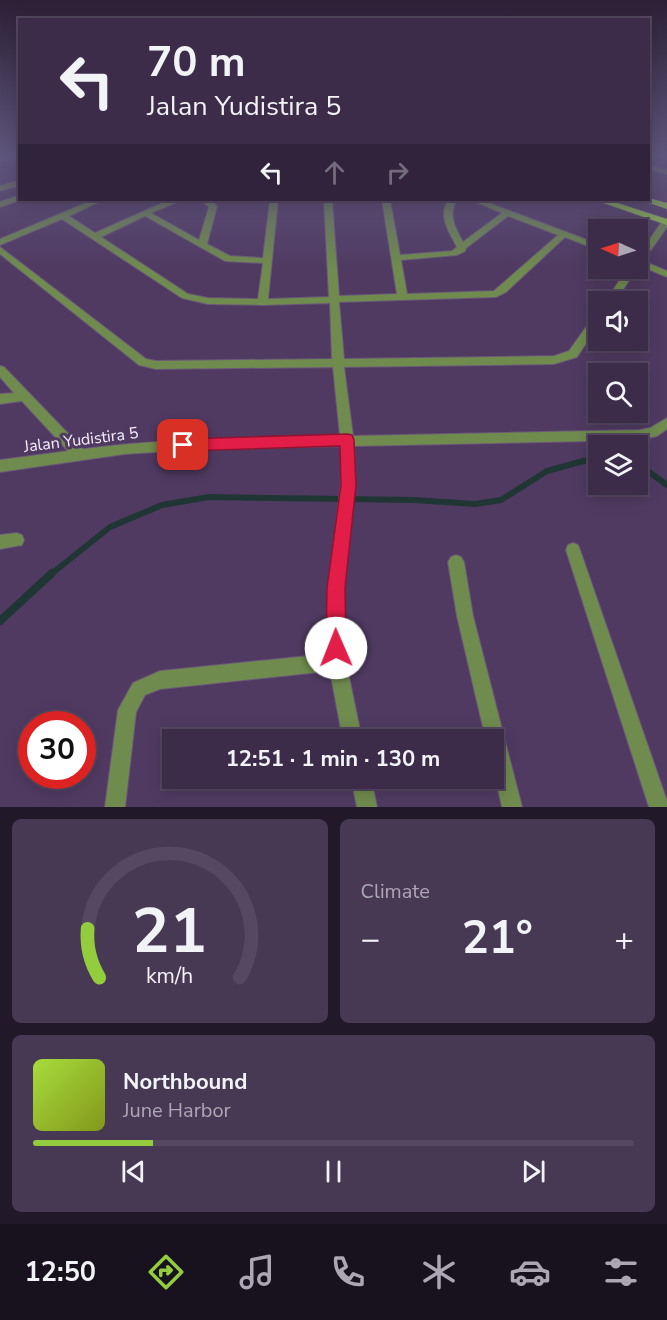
<!DOCTYPE html>
<meta charset="utf-8">
<style>
:root{--surface:#3c2c4a;--page:#473854;--text:#f1f3f6;--muted:#aca7b5;--line:#554862;--accent:#93cc3d}
body{margin:0;font-family:"Nunito Sans",sans-serif;background:var(--page);color:var(--text);height:100vh;display:flex;flex-direction:column;font-size:22px;white-space:nowrap}
*{box-sizing:border-box;margin:0}
p{font-size:20px;color:var(--muted)}
.icon{flex:none;width:33px;height:33px;fill:none;stroke:currentColor;stroke-width:2;stroke-linecap:round;stroke-linejoin:round}
.map{position:relative;height:807px;overflow:hidden}
.details{display:flex;flex-direction:column;gap:12px;padding:12px;background:#211829;flex:1}
.details>*{flex:none}
.banner{position:absolute;left:18px;top:18px;width:632px;height:183px;border-radius:0px;box-shadow:0 3px 15px #0003,0 0 0 2px var(--line);background:#3c2c4a;color:var(--text);overflow:hidden}
.needle{width:39px;rotate:273deg}
.buttons{position:absolute;left:588px;top:219px;display:grid;gap:12px}
.buttons a{display:grid;place-items:center;width:60px;height:60px;border-radius:0px;background:var(--surface);box-shadow:0 3px 15px #0003,0 0 0 2px var(--line);font-size:30px}
.speed{position:absolute;left:18px;top:711px;display:flex;gap:12px;font-size:30px;font-weight:700;text-align:center}
.speed>*{display:grid;place-content:center;width:78px;height:78px;border-radius:50%;background:var(--surface);box-shadow:0 3px 15px #0003,0 0 0 2px var(--line);line-height:1}
.speed .limit{border:9px solid #d22;background:#fff;color:#111}
.pin{position:absolute;display:grid;place-items:center;width:51px;height:51px;color:#fff;margin:-26px;border-radius:12px;box-shadow:0 3px 9px #0006}
.me{position:absolute;width:66px;margin:-33px;rotate:359deg;stroke-linejoin:round;filter:drop-shadow(0 0 4px #0008)}
.turn{display:flex;align-items:center;gap:21px;height:126px;padding:0 30px;font-size:27px}
.turn .icon{width:78px;height:78px;stroke-width:2.5}
.turn b{display:block;font-size:42px;line-height:51px}
.lanes{display:flex;align-items:center;height:57px;padding:0 30px;background:#0003;justify-content:center;gap:30px;direction:ltr}
.lanes .off{opacity:.35}
.big{font-size:45px;font-weight:700;line-height:1.1}
.details .widget{flex:1;display:flex;flex-direction:column;justify-content:center;gap:9px;min-width:0;padding:0 21px;border-radius:9px;background:var(--page)}
.details .dial{align-items:center;gap:0}
.dial svg{height:156px;overflow:visible;fill:none;stroke:var(--line);stroke-width:7;stroke-linecap:round;text-anchor:middle}
.dial text{fill:var(--text);stroke:none}
.song{display:flex;align-items:center;gap:18px}
.cover{width:72px;height:72px;border-radius:9px;background:linear-gradient(135deg,hsl(80 70% 55%),hsl(70 70% 35%))}
.played{height:6px;border-radius:3px;background:linear-gradient(90deg,var(--accent) 20%,var(--line) 20%)}
.keys{display:flex;justify-content:space-around;direction:ltr}
.heat{display:flex;justify-content:space-between;align-items:center;font-size:33px;direction:ltr}
.details .tiles{flex:1;display:grid;gap:12px;grid-template-columns:1fr 1fr}
.widget:last-child{grid-column:span 2}
.trip{position:absolute;left:162px;top:729px;width:342px;height:60px;border-radius:0px;background:var(--surface);box-shadow:0 3px 15px #0003,0 0 0 2px var(--line);font-weight:700;line-height:60px;text-align:center}
.menu{display:flex;height:96px;justify-content:space-around;align-items:center;background:#18121e;color:var(--muted)}
.menu .icon{width:42px;height:42px}
.menu .active{color:var(--accent)}
.menu b{font-size:27px;color:var(--text)}
.map>svg:first-child{display:block}
.lines{fill:none;stroke-linecap:round;stroke-linejoin:round}
.stream-far1{stroke:#203634;stroke-width:6}
.stream{stroke:#203634;stroke-width:8}
.minor-casing{stroke:#6b577b;stroke-width:2}
.primary-casing{stroke:#6b577b;stroke-width:1}
.minor{fill:#6f8b4e;fill-rule:evenodd}
.primary{fill:#96ce46;fill-rule:evenodd}
.route{fill:#e11d48;stroke:#92132f;stroke-width:1.5}
.labels{text-anchor:middle;stroke-width:6;stroke-linejoin:round;paint-order:stroke}
.street-label{font-size:16px;fill:#f6eefd;stroke:#503a62}
</style>
<div class="map">
<svg width="667" height="807" viewBox="0 0 667 807">
<rect width="100%" height="100%" fill="#503a62"/>
<g class="lines">
<path class="stream-far1" d="M 638,464 L 667,485
M 50,575 L 110,527 L 162,505 L 209,497 L 414,500 L 475,504 L 501,500 L 547,471 L 598,457"/>
<path class="stream" d="M 0,621 L 52,573"/>
<defs>
<path id="minor" d="M 8,155 L 18,155 L 0,162 L 0,158 Z
M 648,165 L 667,170 L 667,174 L 648,169 Z
M 20,180 L 20,185 L 0,191 L 0,186 Z
M 20,195 L 21,200 L 0,207 L 0,202 Z
M 93,200 L 103,200 L 69,216 L 95,233 L 169,200 L 178,200 L 177,202 L 151,213 L 199,240 L 209,207 L 201,200 L 209,200 L 217,206 L 207,244 L 230,256 L 263,258 L 270,200 L 278,200 L 268,299 L 329,297 L 324,200 L 332,200 L 339,296 L 397,294 L 382,200 L 390,200 L 400,255 L 452,251 L 457,247 C 449,232 437,215 449,200 L 457,200 C 447,214 456,229 463,242 L 502,213 L 471,200 L 481,200 L 598,244 L 598,250 L 565,237 L 506,292 L 496,297 L 339,302 L 344,359 L 554,356 L 569,351 L 594,316 L 598,315 L 598,325 L 577,357 L 554,364 L 344,367 L 353,436 L 640,430 L 650,428 L 667,418 L 667,429 L 657,436 L 640,440 L 354,446 L 355,485 L 344,588 L 343,635 L 346,662 L 362,740 L 343,740 L 330,671 L 160,689 L 145,695 L 136,712 L 125,807 L 105,807 L 118,710 L 133,683 L 160,671 L 328,654 L 328,588 L 341,485 L 341,446 L 203,449 L 125,454 L 0,472 L 0,460 L 68,451 L 22,401 L 0,404 L 0,394 L 14,393 L 0,377 L 0,366 L 4,367 L 83,449 C 168,438 254,438 340,436 L 333,367 L 156,369 L 139,365 L 0,254 L 0,247 L 146,359 L 156,361 L 332,359 L 330,303 L 263,305 L 208,304 L 182,298 L 62,219 L 0,245 L 0,239 ZM 145,216 L 225,261 L 263,263 L 258,299 L 208,298 L 188,294 L 101,237 ZM 508,216 L 558,235 L 494,291 L 407,294 L 401,260 L 457,255 L 465,251 L 466,248 Z
M 663,220 L 667,220 L 667,227 L 643,261 L 667,271 L 667,277 L 638,265 L 638,256 Z
M 628,268 L 637,268 L 615,302 L 605,302 Z
M 17,533 L 22,535 L 24,540 L 22,545 L 0,549 L 0,535 Z
M 573,543 L 578,545 L 580,550 L 667,801 L 667,807 L 649,807 L 566,550 L 568,545 Z
M 456,555 L 461,557 L 464,562 L 473,616 L 522,807 L 502,807 L 494,771 L 494,740 L 486,740 L 457,616 L 448,562 L 451,557 Z
M 351,778 L 371,778 L 377,807 L 357,807 Z"/>
<path id="primary" d="M 648,198 L 667,203 L 667,209 L 641,200 L 648,200 Z
M 595,200 L 608,200 L 667,219 L 667,225 Z"/>
</defs>
<use href="#minor" class="minor-casing"/>
<use href="#primary" class="primary-casing"/>
<use href="#minor" class="minor"/>
<use href="#primary" class="primary"/>
</g>
<linearGradient id="sky" x2="0" y2="1"><stop stop-color="#2c2036"/><stop offset="0.58" stop-color="#5e557c"/><stop offset="1" stop-color="#5e557c" stop-opacity="0"/></linearGradient>
<rect width="667" height="268" fill="url(#sky)"/>
<path class="route" d="M 347,434 L 352,435 L 354,440 L 356,485 L 345,588 L 346,648 L 343,655 L 336,658 L 329,655 L 326,648 L 327,588 L 341,485 L 340,446 L 183,451 L 178,449 L 176,445 L 178,441 L 183,439 Z"/>
<g class="labels">
<g class="street-label">
<text transform="translate(81 439) rotate(-7)" y="6">Jalan Yudistira 5</text>
</g>
</g>
</svg>
<div class="buttons">
<a><svg class="needle" viewBox="-14 -14 28 28"><path d="M0-13l5 13h-10z" fill="#e53935"/><path d="M0 13l5-13h-10z" fill="#aca7b5"/></svg></a>
<a><svg class="icon" aria-label="sound" viewBox="0 0 24 24"><path d="M4 9h4l5-4v14l-5-4H4zM17 9q2 3 0 6"/></svg></a>
<a><svg class="icon" aria-label="search" viewBox="0 0 24 24"><circle cx="10" cy="10" r="6"/><path d="M15 15l6 6"/></svg></a>
<a><svg class="icon" aria-label="layers" viewBox="0 0 24 24"><path d="M12 4l9 5-9 5-9-5zM3 14l9 5 9-5"/></svg></a>
</div>
<div class="speed"><div class="limit">30</div></div>
<div class="pin" style="left:183px;top:445px;background:#d93025"><svg class="icon" aria-label="arrive" viewBox="0 0 24 24"><path d="M6 21V4h12l-3 4 3 4H6"/></svg></div>
<svg class="me" style="left:336px;top:648px" viewBox="-20 -20 40 40"><circle r="19" fill="#fff"/><path d="M0-13L10 11 0 6-10 11z" fill="#e11d48"/></svg>
<div class="trip">12:51 · 1 min · 130 m</div>
<div class="banner">
<div class="turn"><svg class="icon" aria-label="left" viewBox="0 0 24 24"><path d="M17 20v-9H6M10 6l-5 5 5 5"/></svg><div><b>70 m</b>Jalan Yudistira 5</div></div>
<div class="lanes"><svg class="icon" aria-label="left" viewBox="0 0 24 24"><path d="M17 20v-9H6M10 6l-5 5 5 5"/></svg><svg class="icon off" aria-label="ahead" viewBox="0 0 24 24"><path d="M12 20V5M6 11l6-6 6 6"/></svg><svg class="icon off" aria-label="right" viewBox="0 0 24 24"><path d="M7 20v-9h11M14 6l5 5-5 5"/></svg></div>
</div>
</div>
<section class="details">
<div class="tiles">
<div class="widget dial"><svg viewBox="0 0 100 80">
<path d="M14 69A42 42 0 1 1 86 69"/>
<path d="M14 69A42 42 0 0 1 8 44" stroke="#93cc3d"/>
<text x="50" y="56" font-size="32" font-weight="700">21</text>
<text x="50" y="72" font-size="11">km/h</text>
</svg></div>
<div class="widget"><p>Climate</p>
<div class="heat"><a>−</a><b class="big">21°</b><a>+</a></div>
</div>
<div class="widget">
<div class="song"><i class="cover"></i><div><b>Northbound</b><p>June Harbor</p></div></div>
<div class="played"></div>
<div class="keys"><svg class="icon" aria-label="previous" viewBox="0 0 24 24"><path d="M18 5L8 12l10 7zM5 5v14"/></svg><svg class="icon" aria-label="pause" viewBox="0 0 24 24"><path d="M8 5v14M16 5v14"/></svg><svg class="icon" aria-label="next" viewBox="0 0 24 24"><path d="M6 5l10 7-10 7zM19 5v14"/></svg></div>
</div>
</div>
</section>
<nav class="menu">
<b>12:50</b>
<svg class="icon active" aria-label="directions" viewBox="0 0 24 24"><path d="M12 3l9 9-9 9-9-9zM9 14v-3h6M13 9l2 2-2 2"/></svg>
<svg class="icon" aria-label="music" viewBox="0 0 24 24"><path d="M9 18V5l10-2v13"/><circle cx="6" cy="18" r="3"/><circle cx="16" cy="16" r="3"/></svg>
<svg class="icon" aria-label="phone" viewBox="0 0 24 24"><path d="M5 4h4l2 5-3 2q2 4 5 5l2-3 5 2v4C11 20 4 13 5 4z"/></svg>
<svg class="icon" aria-label="climate" viewBox="0 0 24 24"><path d="M12 3v18M4 7l16 10M4 17L20 7"/></svg>
<svg class="icon" aria-label="car" viewBox="0 0 24 24"><path d="M5 17H2v-5l4-1 3-4h7l3 4 3 1v5h-3M9 17h6M6 11h13"/><circle cx="7" cy="17" r="2"/><circle cx="17" cy="17" r="2"/></svg>
<svg class="icon" aria-label="filters" viewBox="0 0 24 24"><path d="M4 7h16M4 17h16"/><circle cx="9" cy="7" r="2"/><circle cx="15" cy="17" r="2"/></svg>
</nav>
